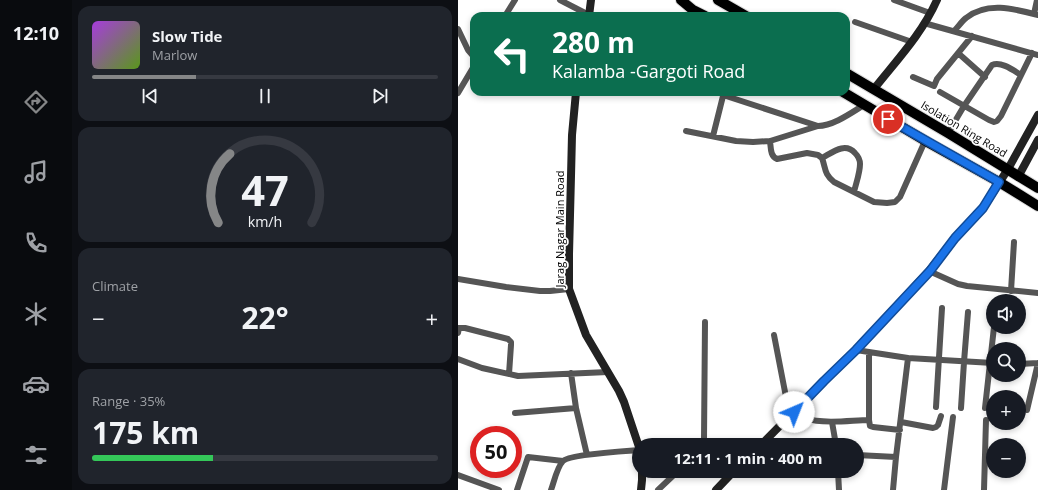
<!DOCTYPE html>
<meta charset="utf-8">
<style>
:root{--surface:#171b24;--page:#20242c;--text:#f1f3f6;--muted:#9ea1a6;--line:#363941;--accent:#858687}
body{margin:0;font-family:"Open Sans",sans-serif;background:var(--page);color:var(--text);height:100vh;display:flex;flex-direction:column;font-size:15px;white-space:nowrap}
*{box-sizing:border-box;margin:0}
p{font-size:13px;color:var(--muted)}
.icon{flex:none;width:22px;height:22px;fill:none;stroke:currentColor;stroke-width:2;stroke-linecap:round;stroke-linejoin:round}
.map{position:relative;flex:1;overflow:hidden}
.side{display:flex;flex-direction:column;gap:6px;padding:6px;background:#0d0f14;width:386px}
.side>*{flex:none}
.banner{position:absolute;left:12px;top:12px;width:380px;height:84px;border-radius:12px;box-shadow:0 2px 6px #0003;background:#0b6e4f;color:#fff;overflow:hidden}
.buttons{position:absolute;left:528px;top:294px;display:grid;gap:8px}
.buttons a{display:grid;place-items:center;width:40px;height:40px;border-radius:50%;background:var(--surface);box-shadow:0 2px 6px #0003;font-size:20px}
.speed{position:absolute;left:12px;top:426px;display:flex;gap:8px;font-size:20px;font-weight:700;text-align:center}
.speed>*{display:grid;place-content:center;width:52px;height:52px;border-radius:50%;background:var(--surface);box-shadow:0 2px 6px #0003;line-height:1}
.speed .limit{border:6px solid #d22;background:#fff;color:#111}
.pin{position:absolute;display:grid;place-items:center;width:34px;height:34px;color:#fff;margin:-17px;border:2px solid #fff;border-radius:50%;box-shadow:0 1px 4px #0007}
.me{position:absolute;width:44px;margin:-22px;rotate:44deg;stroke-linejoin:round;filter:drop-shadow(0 0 3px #0008)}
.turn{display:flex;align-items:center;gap:14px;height:84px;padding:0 16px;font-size:18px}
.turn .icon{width:52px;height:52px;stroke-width:2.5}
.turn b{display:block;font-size:28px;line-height:34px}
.big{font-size:30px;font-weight:700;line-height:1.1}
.side .widget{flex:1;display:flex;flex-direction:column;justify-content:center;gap:6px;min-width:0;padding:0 14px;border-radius:12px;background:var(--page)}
.side .dial{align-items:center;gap:0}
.dial svg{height:104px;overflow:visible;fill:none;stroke:var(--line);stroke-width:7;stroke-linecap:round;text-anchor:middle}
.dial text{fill:var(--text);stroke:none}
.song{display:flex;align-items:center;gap:12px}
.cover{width:48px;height:48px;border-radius:6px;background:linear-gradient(135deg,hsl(280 70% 55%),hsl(90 70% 35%))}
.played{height:4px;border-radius:2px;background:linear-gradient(90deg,var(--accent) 30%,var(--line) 30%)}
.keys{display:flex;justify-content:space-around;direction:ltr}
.heat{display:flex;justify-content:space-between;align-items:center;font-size:22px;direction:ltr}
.charge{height:6px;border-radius:3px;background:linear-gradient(90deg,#34c759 35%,var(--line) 0)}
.trip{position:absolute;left:174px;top:438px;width:232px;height:40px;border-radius:20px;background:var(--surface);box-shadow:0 2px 6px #0003;font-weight:700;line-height:40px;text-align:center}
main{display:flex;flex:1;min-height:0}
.tabs{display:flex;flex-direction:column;width:72px;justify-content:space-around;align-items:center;background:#090b0e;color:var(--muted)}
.tabs .icon{width:28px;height:28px}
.tabs .current{color:var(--accent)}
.tabs b{font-size:18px;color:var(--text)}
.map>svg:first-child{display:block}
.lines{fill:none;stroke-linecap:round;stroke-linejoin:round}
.primary-casing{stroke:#dbdbdb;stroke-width:12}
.street{stroke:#555;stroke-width:6}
.secondary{stroke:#222;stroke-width:8}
.primary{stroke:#000;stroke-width:10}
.route-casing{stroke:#114b97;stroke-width:10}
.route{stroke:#1a73e8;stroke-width:7}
.labels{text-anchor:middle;stroke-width:3.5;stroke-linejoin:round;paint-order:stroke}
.street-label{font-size:11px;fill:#000;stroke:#fff}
</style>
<main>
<nav class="tabs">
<b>12:10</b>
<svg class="icon current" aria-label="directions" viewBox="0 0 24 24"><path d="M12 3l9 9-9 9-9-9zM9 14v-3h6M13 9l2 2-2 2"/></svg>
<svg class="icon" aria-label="music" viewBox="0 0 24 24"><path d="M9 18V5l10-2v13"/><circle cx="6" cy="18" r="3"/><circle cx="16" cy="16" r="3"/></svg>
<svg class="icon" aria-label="phone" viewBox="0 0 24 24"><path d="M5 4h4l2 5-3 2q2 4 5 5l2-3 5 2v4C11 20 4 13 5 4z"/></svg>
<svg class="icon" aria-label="climate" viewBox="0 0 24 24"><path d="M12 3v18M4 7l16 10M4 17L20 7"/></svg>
<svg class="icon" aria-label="car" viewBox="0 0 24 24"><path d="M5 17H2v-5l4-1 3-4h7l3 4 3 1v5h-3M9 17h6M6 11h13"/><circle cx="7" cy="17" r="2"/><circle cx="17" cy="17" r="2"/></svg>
<svg class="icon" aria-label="filters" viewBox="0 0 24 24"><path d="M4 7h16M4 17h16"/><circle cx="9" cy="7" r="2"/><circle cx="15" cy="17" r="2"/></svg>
</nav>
<section class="side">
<div class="widget">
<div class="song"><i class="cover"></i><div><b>Slow Tide</b><p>Marlow</p></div></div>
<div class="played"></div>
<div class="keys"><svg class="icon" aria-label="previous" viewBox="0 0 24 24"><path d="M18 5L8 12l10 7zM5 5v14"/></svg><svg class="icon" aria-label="pause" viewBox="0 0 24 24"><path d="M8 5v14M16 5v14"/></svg><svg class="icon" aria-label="next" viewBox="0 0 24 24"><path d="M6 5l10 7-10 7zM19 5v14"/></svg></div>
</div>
<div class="widget dial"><svg viewBox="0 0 100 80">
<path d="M14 69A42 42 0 1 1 86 69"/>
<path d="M14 69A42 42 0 0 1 23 16" stroke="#858687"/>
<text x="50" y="56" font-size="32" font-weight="700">47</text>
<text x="50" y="72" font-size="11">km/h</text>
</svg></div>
<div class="widget"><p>Climate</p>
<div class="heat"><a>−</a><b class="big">22°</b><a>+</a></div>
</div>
<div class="widget"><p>Range · 35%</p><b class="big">175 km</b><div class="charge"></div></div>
</section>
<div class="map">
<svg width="580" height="490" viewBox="0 0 580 490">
<rect width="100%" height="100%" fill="#fff"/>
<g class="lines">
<defs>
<path id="primary" d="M 223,0 L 235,10 L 247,16
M 260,0 L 288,16
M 388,73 L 490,133 L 580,188
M 385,92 L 471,143 L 541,182 L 580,206"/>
</defs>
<use href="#primary" class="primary-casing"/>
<path class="street" d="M 102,0 L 131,15
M 436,0 L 472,13
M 576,14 L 579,0
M 47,16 L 57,0
M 397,22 L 454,42
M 466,23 L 580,55
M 0,29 L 10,50 L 16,57
M 496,31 C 500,27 504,21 508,18 C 529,1 557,9 580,15
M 500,53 L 527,77
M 455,77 L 476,86 L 479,79 L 514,36
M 482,92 L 531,120 L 536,122 L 539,121 L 543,116 L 574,53
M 0,93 L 16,66
M 265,95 L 360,126
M 228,131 L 278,141 L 295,142 L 312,141 L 360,126 C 375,126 393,113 406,105
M 490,133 L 506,106 L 534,65 C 543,61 555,70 563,75
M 255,136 L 266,92
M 312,141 C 313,148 312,156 319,159 L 349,153 L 360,155 L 364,158 C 368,169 366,174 376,182 L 416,202 L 429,203 L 437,202 L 442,197 L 467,141
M 364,158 C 375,152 387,142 397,153 C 400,156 402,160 402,164 C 402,173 398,183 396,192
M 471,271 L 500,284 L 509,286 L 580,293
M 0,279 L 48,287 L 82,291 L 92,291 L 111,289
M 553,291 L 556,242
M 0,333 L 1,328 L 7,328 L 50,339 L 53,342 L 53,345 L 51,374
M 316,335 L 328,397 C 329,400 330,403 331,406 C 345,429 388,420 411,420
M 398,350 L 450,358
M 411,353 L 411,420 L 412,426 L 415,427 L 442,430
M 0,359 L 24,368 L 60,376 L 150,372
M 561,364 L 580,363
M 113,373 L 118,408
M 478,407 L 484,308
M 503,408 L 506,362 L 510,312
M 527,408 L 536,327
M 569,410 L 580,363
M 57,413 L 118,408 L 129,455
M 374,422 L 378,445
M 443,422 L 475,428 L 478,427 L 480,425 L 483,416
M 245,445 L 246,439 L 247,322
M 399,455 L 438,457
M 380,471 L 381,490
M 0,475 L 41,490
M 59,490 L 70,457 L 105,461
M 93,490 C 96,482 99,467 105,461 C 112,454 168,451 181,450
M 200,490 L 220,471
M 435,490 L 438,457 L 450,358 L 535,363
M 486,490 L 495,417
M 526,490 L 528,420"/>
<path class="secondary" d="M 131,16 L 133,0
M 416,89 C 438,61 464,34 479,0
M 118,92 L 114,135 L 113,176 L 111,254 L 111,289 L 128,335 L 161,391 L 166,402 L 181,447
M 560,177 L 580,140
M 303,445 L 366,381 L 398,350 L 471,271 L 497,238 L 525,208 L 550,169 L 580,115
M 183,490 L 184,480 L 184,471
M 258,490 L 276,471"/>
<use href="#primary" class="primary"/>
</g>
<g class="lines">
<defs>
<path id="route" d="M 336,412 L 366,381 L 398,350 L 472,271 L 497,238 L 525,208 L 541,182 L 430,119"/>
</defs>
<use href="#route" class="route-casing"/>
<use href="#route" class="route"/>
</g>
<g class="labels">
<g class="street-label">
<text transform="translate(506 129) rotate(31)" y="4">Isolation Ring Road</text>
<text transform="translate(102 229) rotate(-90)" y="4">Jarag Nagar Main Road</text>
</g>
</g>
</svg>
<div class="buttons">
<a><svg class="icon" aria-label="sound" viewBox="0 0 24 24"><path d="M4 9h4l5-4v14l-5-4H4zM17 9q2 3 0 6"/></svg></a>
<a><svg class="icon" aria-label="search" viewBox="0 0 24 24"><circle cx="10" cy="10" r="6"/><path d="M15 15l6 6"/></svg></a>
<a>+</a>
<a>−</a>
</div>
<div class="speed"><div class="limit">50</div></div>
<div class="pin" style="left:430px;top:119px;background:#d93025"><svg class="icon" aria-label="arrive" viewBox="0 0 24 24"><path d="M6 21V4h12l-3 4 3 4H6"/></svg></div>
<svg class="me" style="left:336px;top:412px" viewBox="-20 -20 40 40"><circle r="19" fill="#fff"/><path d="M0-13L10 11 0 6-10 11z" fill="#1a73e8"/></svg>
<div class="trip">12:11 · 1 min · 400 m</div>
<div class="banner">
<div class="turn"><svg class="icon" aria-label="left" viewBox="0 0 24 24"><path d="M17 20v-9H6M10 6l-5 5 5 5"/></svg><div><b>280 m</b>Kalamba -Gargoti Road</div></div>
</div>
</div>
</main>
